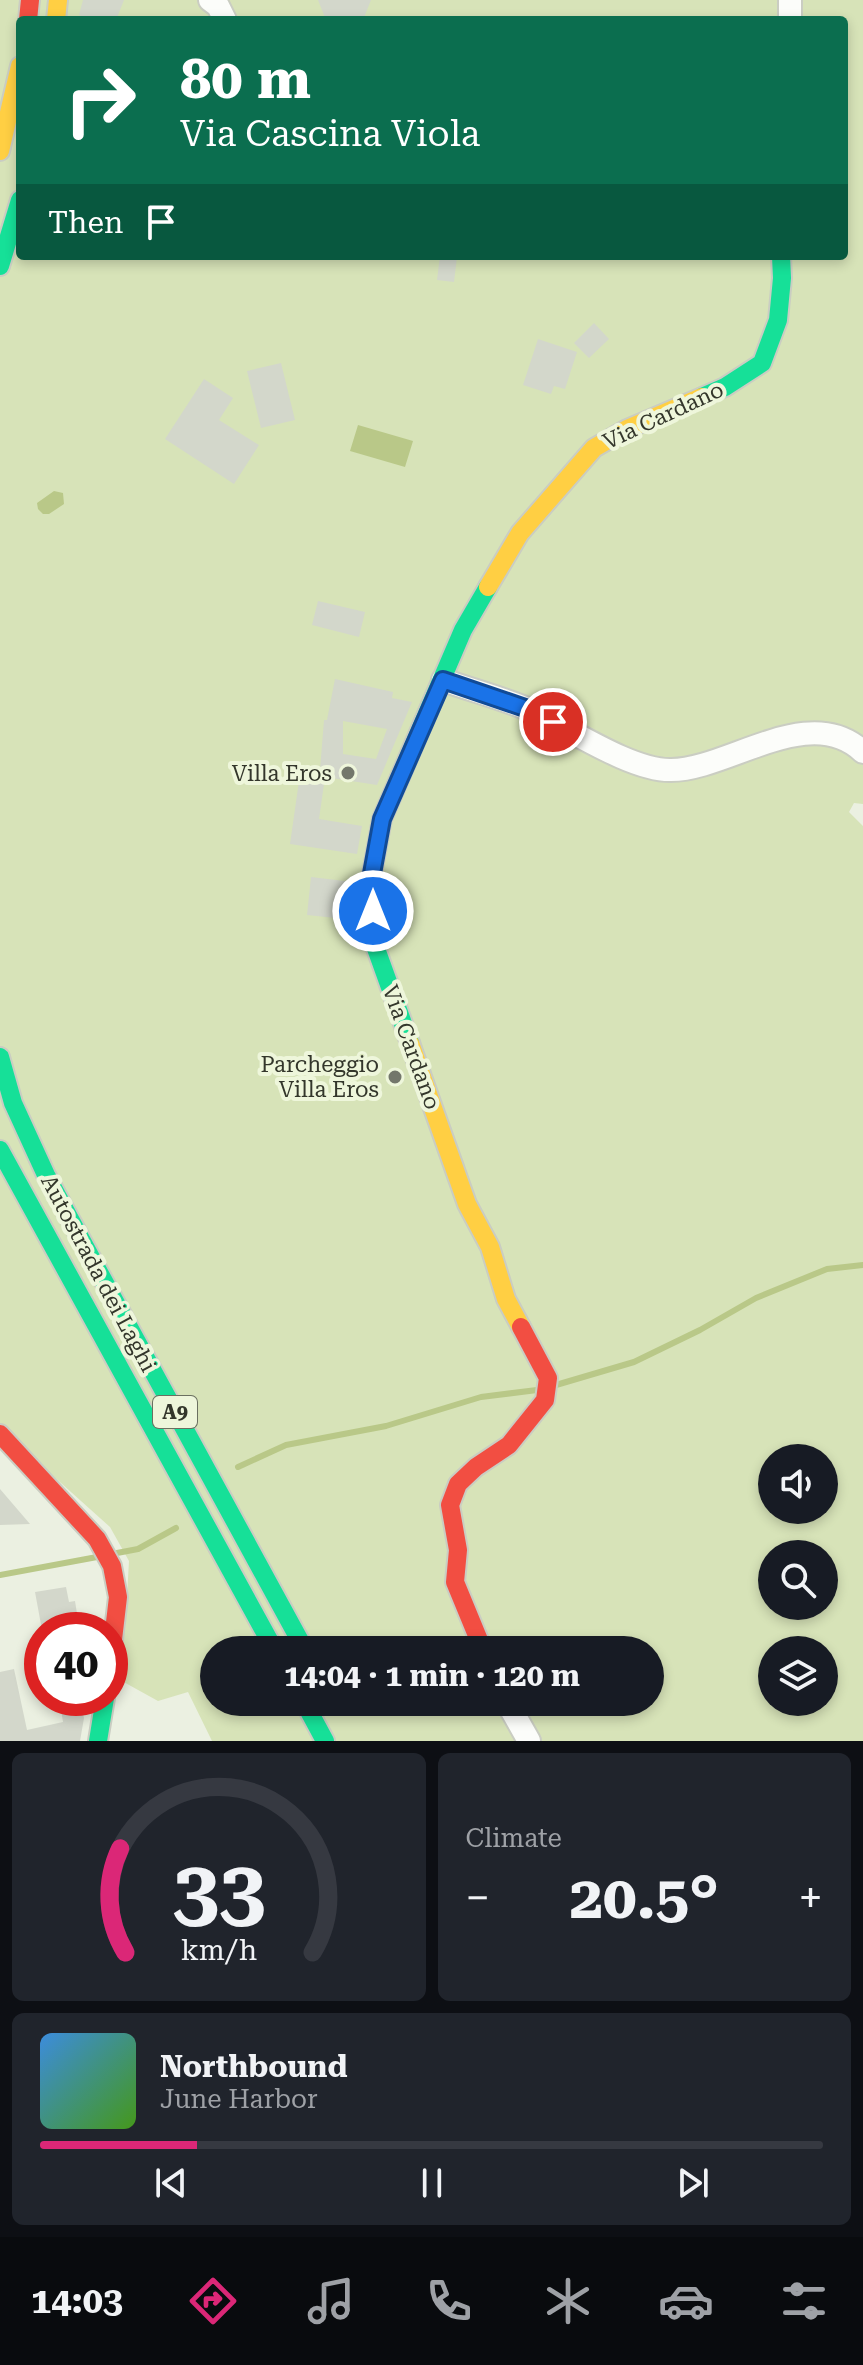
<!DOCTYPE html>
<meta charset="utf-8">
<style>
:root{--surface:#171b24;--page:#20242c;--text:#f1f3f6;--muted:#9ea1a6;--line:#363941;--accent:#db2777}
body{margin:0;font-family:"Roboto Serif",serif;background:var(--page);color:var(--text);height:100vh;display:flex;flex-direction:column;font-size:30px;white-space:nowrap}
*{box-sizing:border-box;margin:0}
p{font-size:26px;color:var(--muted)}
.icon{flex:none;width:44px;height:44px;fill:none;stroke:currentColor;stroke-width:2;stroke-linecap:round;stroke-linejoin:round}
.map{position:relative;height:1741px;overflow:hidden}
.panel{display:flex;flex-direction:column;gap:12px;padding:12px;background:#0d0f14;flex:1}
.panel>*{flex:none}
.guide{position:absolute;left:16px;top:16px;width:832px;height:244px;border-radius:8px;box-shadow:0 4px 12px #0003;background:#0b6e4f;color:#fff;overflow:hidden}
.tools{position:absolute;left:758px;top:1444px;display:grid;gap:16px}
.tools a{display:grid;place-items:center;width:80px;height:80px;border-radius:50%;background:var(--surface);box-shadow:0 4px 12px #0003;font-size:40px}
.speed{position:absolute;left:24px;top:1612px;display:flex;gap:16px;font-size:40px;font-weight:700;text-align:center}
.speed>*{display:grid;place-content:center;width:104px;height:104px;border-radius:50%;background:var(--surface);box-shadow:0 4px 12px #0003;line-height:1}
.speed .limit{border:12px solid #d22;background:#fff;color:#111}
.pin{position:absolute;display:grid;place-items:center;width:68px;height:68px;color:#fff;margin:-34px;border:4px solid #fff;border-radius:50%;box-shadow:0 2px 8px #0007}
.me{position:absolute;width:88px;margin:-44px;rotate:0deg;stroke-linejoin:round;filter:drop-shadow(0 0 6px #0008)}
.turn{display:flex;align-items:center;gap:28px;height:168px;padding:0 32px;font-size:36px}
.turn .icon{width:104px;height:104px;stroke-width:2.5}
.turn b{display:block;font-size:56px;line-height:68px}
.then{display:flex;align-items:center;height:76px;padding:0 32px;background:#0003;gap:16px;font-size:30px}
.big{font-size:60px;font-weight:700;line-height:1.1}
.panel .card{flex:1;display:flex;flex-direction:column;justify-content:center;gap:12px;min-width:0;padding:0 28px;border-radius:12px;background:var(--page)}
.panel .dial{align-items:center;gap:0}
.dial svg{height:208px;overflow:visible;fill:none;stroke:var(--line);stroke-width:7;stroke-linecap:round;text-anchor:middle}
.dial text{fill:var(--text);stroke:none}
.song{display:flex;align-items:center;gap:24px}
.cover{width:96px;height:96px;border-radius:12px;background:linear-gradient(135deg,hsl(210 70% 55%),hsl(100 70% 35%))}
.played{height:8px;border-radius:4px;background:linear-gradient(90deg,var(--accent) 20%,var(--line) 20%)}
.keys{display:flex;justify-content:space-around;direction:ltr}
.heat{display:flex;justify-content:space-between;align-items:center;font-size:44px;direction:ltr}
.panel .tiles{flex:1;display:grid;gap:12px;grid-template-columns:1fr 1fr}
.card:last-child{grid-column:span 2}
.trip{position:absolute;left:200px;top:1636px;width:464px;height:80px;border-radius:40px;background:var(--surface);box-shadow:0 4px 12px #0003;font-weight:700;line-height:80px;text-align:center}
.menu{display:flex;height:128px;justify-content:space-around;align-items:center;background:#090b0e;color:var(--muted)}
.menu .icon{width:56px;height:56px}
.menu .current{color:var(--accent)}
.menu b{font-size:36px;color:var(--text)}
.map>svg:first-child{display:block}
.green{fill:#d7e3b8;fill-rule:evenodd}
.water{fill:#b9c888}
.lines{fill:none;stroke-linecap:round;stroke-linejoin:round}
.stream{stroke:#b9c888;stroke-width:6}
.building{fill:#d3d7cb;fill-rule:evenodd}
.street-casing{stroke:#cacdc2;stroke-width:26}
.fast-casing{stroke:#cacdc2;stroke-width:22}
.slow-casing{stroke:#cacdc2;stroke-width:22}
.jam-casing{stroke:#cacdc2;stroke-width:22}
.street{stroke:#fcfdfa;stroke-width:22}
.fast{stroke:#16e098;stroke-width:18}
.slow{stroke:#ffcf43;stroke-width:18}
.jam{stroke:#f24e42;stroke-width:18}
.route-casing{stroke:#114b97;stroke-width:20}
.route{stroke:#1a73e8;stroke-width:14}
.poi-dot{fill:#73776b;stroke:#eef6db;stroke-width:3}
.labels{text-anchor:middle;stroke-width:8;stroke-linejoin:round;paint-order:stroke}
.shield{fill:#eef6db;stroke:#6b7060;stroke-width:2}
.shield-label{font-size:20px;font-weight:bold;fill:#33362b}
.street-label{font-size:22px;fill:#33362b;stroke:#eef6db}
.poi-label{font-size:22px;fill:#33362b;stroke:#eef6db;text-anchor:end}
</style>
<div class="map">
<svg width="863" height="1741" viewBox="0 0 863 1741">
<rect width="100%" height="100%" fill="#ebf0e1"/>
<path class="green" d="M 0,0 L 863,0 L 863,804 L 854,803 L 849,812 L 863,826 L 863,1741 L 212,1741 L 188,1692 L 158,1701 L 111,1675 L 125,1631 L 129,1561 L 110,1527 L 52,1475 L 0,1424 ZM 20,20 L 844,20 L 844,256 L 20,256 ZM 772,1458 L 824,1458 L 824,1510 L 772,1510 ZM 772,1554 L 824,1554 L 824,1606 L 772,1606 ZM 214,1650 L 650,1650 L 650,1702 L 214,1702 ZM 772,1650 L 824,1650 L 824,1702 L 772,1702 Z"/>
<path class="water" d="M 358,425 L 413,441 L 405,467 L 350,451 Z
M 54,491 L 63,493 L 64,504 L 49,514 L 43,514 L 38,509 L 37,503 Z"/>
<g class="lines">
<path class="stream" d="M 556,1385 L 634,1362 L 700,1330 L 756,1298 L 827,1269 L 863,1265
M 238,1467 L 286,1445 L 386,1426 L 481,1397 L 537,1390
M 117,1553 L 138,1549 L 176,1528
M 0,1575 L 97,1557"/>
</g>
<path class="building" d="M 83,0 L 124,0 L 116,20 L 92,20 L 79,15 Z
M 318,0 L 371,0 L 363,20 L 326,20 Z
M 440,256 L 457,257 L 454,282 L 437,280 Z
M 594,323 L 609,339 L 589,358 L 574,343 Z
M 538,339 L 577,352 L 565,389 L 554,386 L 551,394 L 523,385 Z
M 281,363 L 295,420 L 261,428 L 247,371 Z
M 204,379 L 233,398 L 219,420 L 259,445 L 234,484 L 165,439 Z
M 318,601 L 365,612 L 359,637 L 312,625 Z
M 335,679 L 393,692 L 392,698 L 412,702 L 377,785 L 325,777 L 319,819 L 362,826 L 357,854 L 290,844 L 301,767 L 320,770 L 324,720 L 327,720 ZM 343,721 L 387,729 L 376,759 L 343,754 Z
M 311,877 L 353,882 L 355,920 L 307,915 Z
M 0,1489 L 30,1524 L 0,1525 Z
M 66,1587 L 69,1602 L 75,1601 L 79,1626 L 42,1630 L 35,1592 Z
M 14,1669 L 27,1730 L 63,1722 L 59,1698 L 79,1698 L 84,1718 L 80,1741 L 0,1741 L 0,1672 Z"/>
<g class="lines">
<defs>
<path id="street" d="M 210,0 L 218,6 L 225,20
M 790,20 L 790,0
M 443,680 C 471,690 502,698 530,710 C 567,727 631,771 671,770 C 728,770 810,701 863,752
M 507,1702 L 529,1741"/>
<path id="fast" d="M 0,266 L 20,200
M 702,397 L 725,387 L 762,363 L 778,320 L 782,278 L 781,256
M 410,1043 L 374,943 L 371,879 L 382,819 L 463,630 L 488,587
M 0,1057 L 13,1103 L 46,1175 L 305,1650
M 0,1150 L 274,1649
M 304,1702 L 325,1741
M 98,1741 L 105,1698"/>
<path id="slow" d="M 56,20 L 58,0
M 0,151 L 20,66
M 488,587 L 520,533 L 594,448 L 627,429 L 702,397
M 410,1043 L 467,1204 L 490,1247 L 506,1299 L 521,1327"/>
<path id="jam" d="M 28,20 L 30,0
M 0,1434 L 97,1539 L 112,1566 L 118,1597 L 110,1665
M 483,1650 L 455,1582 L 458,1550 L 450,1505 L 458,1484 L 476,1467 L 509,1445 L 545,1400 L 548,1378 L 521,1327"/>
</defs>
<use href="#street" class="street-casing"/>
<use href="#fast" class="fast-casing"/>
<use href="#slow" class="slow-casing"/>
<use href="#jam" class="jam-casing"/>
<use href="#street" class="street"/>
<use href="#fast" class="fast"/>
<use href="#slow" class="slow"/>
<use href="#jam" class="jam"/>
</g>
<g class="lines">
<defs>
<path id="route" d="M 373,911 L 371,879 L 382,819 L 443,680 L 528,709 L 553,722"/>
</defs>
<use href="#route" class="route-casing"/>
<use href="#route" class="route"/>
</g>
<g class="poi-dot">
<circle cx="348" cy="773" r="8"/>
<circle cx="395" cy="1077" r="8"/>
</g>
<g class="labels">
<rect class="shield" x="153" y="1396" width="44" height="32" rx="6"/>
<g class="shield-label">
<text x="175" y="1419">A9</text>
</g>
<g class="street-label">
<text transform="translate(663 415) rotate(-25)" y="8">Via Cardano</text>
<text transform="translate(412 1047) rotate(70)" y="8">Via Cardano</text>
<text transform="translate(99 1273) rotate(62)" y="8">Autostrada dei Laghi</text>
</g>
<g class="poi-label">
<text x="332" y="781">Villa Eros</text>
<text x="379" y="1072">Parcheggio<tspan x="379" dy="25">Villa Eros</tspan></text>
</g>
</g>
</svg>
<div class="tools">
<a><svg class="icon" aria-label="sound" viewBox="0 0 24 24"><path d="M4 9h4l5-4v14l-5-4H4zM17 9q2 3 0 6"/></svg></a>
<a><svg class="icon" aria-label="search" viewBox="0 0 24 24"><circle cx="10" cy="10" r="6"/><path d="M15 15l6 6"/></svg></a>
<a><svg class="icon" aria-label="layers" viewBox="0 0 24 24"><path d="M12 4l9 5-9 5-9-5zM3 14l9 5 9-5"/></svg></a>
</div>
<div class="speed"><div class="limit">40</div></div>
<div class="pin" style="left:553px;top:722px;background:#d93025"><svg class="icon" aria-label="arrive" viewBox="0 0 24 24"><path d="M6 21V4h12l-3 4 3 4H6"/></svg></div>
<svg class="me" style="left:373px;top:911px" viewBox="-20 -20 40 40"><circle r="17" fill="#1a73e8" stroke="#fff" stroke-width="3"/><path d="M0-11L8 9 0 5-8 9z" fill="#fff"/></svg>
<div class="trip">14:04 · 1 min · 120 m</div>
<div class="guide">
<div class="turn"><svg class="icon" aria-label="right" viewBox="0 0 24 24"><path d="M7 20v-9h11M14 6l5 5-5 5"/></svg><div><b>80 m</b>Via Cascina Viola</div></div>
<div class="then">Then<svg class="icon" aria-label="arrive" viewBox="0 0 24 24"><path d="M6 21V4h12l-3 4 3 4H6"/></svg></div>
</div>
</div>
<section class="panel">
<div class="tiles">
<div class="card dial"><svg viewBox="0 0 100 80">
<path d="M14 69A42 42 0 1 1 86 69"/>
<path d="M14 69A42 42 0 0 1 12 29" stroke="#db2777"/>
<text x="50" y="56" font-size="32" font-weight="700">33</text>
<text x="50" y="72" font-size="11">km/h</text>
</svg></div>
<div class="card"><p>Climate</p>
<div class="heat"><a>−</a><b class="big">20.5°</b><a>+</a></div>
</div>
<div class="card">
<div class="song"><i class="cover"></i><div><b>Northbound</b><p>June Harbor</p></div></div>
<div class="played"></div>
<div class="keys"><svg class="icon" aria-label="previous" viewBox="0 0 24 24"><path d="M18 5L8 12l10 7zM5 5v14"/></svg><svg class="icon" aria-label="pause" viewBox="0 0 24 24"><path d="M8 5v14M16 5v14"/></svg><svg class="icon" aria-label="next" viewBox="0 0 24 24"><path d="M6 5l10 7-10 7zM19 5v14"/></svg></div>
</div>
</div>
</section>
<nav class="menu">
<b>14:03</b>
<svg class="icon current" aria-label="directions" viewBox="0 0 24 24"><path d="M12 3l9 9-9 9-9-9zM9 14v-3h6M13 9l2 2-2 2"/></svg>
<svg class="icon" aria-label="music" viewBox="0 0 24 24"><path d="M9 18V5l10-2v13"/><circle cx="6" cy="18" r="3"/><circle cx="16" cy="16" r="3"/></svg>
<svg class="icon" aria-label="phone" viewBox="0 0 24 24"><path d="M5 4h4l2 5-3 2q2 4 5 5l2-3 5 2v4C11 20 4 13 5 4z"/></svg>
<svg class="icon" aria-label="climate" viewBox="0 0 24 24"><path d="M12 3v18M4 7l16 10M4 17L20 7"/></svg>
<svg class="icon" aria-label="car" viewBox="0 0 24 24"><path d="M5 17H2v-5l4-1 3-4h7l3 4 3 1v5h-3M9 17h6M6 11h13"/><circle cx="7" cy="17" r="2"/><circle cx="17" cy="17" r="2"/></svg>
<svg class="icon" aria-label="filters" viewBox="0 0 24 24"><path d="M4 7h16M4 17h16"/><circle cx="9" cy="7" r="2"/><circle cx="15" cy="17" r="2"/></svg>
</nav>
